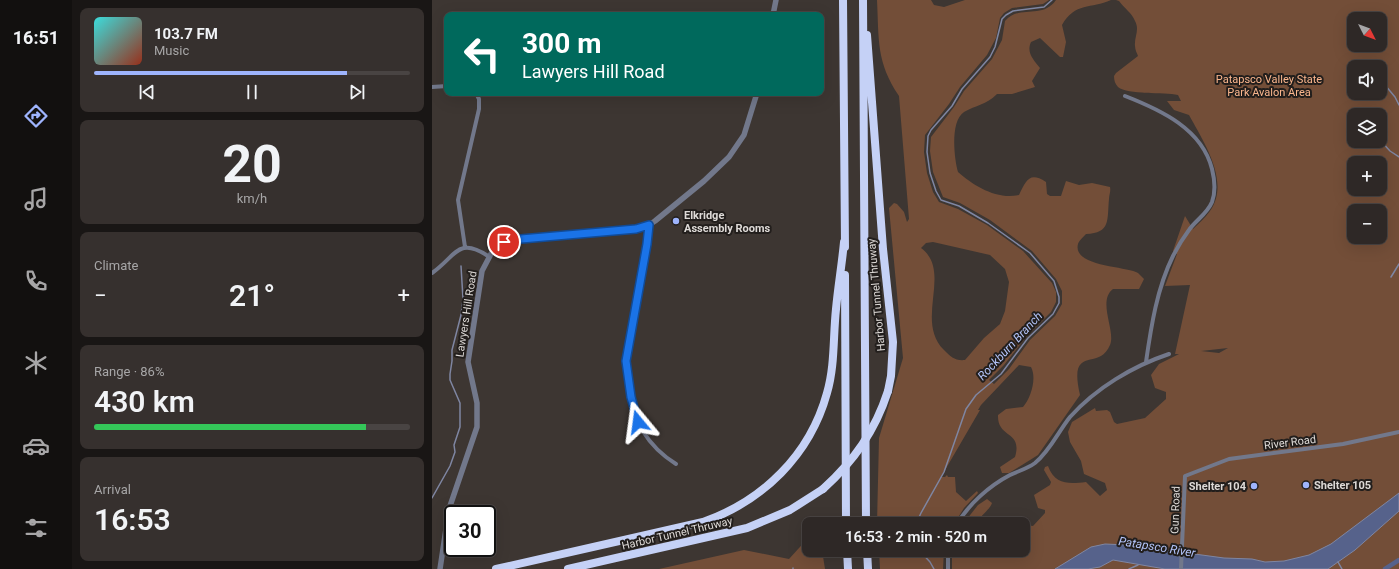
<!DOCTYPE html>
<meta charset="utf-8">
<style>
:root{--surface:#2e2826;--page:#36302e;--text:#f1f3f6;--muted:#a7a6a7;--line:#494443;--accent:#9eb4fd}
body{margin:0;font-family:Roboto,sans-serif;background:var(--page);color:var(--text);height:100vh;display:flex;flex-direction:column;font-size:15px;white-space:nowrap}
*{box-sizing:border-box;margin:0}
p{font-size:13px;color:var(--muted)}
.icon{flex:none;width:22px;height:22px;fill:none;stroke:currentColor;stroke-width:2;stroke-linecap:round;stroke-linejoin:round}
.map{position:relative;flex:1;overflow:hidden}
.details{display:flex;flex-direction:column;gap:8px;padding:8px;background:#191615;width:360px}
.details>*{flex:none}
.banner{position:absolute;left:12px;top:12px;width:380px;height:84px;border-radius:8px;box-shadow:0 4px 16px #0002,0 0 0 1px var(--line);background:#00695c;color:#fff;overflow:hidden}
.needle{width:26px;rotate:132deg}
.controls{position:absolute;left:915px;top:12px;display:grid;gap:8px}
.controls a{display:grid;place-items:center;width:40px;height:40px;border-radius:8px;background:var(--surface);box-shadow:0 4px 16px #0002,0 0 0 1px var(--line);font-size:20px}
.speed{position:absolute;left:12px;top:505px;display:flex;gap:8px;font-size:20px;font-weight:700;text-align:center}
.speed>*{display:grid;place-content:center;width:52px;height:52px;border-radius:50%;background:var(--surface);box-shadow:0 4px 16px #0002,0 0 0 1px var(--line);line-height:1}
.speed .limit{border:2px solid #111;border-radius:6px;background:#fff;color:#111}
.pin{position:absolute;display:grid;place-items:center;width:34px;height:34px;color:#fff;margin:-17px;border:2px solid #fff;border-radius:50%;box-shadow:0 1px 4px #0007}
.me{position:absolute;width:44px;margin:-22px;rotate:344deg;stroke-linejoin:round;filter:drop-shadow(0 0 3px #0008)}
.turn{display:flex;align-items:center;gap:14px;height:84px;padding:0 12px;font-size:18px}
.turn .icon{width:52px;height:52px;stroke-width:2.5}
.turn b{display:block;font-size:28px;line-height:34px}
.big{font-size:30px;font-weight:600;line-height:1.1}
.details .widget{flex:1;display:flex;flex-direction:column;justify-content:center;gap:6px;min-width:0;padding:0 14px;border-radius:8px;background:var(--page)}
.details .dial{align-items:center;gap:0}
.dial b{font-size:52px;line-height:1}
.song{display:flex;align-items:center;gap:12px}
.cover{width:48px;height:48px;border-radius:6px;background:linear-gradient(135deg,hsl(180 70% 55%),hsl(10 70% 35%))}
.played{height:4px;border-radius:2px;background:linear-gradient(90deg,var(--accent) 80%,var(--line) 80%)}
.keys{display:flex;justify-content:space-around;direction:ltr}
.heat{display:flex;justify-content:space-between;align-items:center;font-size:22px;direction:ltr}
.charge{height:6px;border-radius:3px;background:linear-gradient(90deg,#34c759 86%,var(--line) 0)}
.trip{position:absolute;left:370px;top:517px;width:228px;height:40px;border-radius:8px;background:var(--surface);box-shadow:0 4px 16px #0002,0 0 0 1px var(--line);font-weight:600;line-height:40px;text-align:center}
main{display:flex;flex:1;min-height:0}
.tab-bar{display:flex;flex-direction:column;width:72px;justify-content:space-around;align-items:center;background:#12100f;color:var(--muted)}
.tab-bar .icon{width:28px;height:28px}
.tab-bar .current{color:var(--accent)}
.tab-bar b{font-size:18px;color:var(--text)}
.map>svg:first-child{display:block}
.green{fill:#734e38;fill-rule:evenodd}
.water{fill:#56628b;stroke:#7f86a2}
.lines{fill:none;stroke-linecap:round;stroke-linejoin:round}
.stream{stroke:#7f86a2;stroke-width:1.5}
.canal{stroke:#56628b;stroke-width:4.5}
.minor{stroke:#72788b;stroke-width:4}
.tertiary{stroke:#72788b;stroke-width:5.5}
.motorway{stroke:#c5d1f6;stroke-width:8}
.motorway-bridge{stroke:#c5d1f6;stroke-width:8}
.route-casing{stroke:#114b97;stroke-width:10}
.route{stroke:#1a73e8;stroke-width:7}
.poi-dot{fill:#9eb4fd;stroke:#221e1c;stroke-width:1.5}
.labels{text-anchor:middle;stroke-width:4;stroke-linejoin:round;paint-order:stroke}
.park-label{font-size:11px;fill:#fbb68d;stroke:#221e1c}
.poi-label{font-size:11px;font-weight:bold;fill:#dedad7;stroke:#221e1c;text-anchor:start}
.street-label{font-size:11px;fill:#dedad7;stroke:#221e1c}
.water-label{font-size:12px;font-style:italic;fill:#b2c3f8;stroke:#221e1c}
</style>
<main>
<nav class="tab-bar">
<b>16:51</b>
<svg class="icon current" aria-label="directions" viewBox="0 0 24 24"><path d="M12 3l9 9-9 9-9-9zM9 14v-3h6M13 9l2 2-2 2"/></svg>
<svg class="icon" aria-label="music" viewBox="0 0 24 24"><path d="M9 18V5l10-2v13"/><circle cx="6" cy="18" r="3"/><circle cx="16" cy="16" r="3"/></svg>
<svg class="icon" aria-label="phone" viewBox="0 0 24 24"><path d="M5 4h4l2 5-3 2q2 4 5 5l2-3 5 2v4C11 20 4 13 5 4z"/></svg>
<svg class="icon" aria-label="climate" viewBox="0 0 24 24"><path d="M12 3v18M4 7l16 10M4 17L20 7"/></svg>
<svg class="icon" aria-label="car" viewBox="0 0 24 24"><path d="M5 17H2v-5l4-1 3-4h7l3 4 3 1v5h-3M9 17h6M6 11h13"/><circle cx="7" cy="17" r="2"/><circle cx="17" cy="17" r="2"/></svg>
<svg class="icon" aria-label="filters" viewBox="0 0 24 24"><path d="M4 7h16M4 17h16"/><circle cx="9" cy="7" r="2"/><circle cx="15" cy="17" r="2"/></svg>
</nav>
<section class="details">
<div class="widget">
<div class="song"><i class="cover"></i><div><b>103.7 FM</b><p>Music</p></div></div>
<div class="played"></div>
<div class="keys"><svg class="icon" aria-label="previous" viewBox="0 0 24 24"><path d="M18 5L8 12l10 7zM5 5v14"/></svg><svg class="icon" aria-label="pause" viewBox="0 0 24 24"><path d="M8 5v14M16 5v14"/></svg><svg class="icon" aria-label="next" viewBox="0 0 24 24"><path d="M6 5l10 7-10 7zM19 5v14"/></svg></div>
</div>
<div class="widget dial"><b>20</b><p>km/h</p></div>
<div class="widget"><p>Climate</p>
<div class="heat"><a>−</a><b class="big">21°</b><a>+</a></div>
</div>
<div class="widget"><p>Range · 86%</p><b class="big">430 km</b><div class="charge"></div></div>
<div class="widget"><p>Arrival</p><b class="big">16:53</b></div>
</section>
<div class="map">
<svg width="967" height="569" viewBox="0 0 967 569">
<rect width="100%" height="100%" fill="#3d3632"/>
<path class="green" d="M 445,0 L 499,0 L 502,5 L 512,7 L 533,0 L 617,0 L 611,4 L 580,8 L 572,13 L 568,18 L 564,38 L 555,55 L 528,87 L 517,104 L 493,135 L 492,152 L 495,173 L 501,192 L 507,202 L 526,209 L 555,225 L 591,251 L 620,283 L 624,292 L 624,302 L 619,312 L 594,337 L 572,365 L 557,380 L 562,384 L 577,369 L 598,340 L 623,316 L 630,304 L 630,291 L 624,279 L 600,251 L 558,220 L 528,203 L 511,197 L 501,172 L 498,151 L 499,137 L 522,107 L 532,91 L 560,59 L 570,40 L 573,21 C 587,4 610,20 624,0 L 679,0 C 659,9 643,2 630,25 L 634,42 L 631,57 L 628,57 L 608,38 L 599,42 C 594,53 602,60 608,68 L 600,81 L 603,87 L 580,94 L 565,94 C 554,105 544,105 532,112 C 518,121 522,158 526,172 C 542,186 565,200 587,195 C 594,181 597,171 614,182 L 615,194 L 618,196 L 629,196 L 634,181 L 647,185 L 660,183 L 678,187 C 679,191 677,195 677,199 C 675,220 679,233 654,234 C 651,237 647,241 646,244 C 640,267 695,266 706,273 C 708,275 710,277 712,279 L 707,289 L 681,289 C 665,301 684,331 678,345 C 667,372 636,343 648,395 L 606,455 L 577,473 L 570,473 L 568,467 L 583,457 C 591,430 565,439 566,415 L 574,409 L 591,407 C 599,398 605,378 599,367 L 587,365 L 549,405 L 546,410 L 548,410 L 509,477 L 513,477 L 515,475 L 516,477 L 523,477 L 524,492 L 534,501 L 545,491 L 546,493 L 532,508 L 522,524 L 445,524 L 447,438 L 471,358 L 457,208 L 462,203 L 465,204 L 472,212 L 475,222 L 477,219 L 467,96 C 444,62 447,39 445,0 ZM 501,242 L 558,255 L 573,269 L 577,282 L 573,311 L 568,324 L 552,338 L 533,360 C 523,361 519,357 512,350 C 482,320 521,272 489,248 L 494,243 Z
M 684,0 L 967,0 L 967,569 L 520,569 L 520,550 L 562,550 L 573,552 L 591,550 L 591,524 L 587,524 L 601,526 L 613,513 L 613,510 L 606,508 L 602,495 L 618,485 L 619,482 L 612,470 L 613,467 L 616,466 C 623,485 637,484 654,482 L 668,496 L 675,490 L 673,483 L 652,474 L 649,461 L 638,442 L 636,432 L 640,422 L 663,408 L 664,411 L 675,410 L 678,412 L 682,422 L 685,424 L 713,418 L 734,399 L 734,392 L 723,388 L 719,375 L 727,364 L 747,354 L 743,354 L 758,285 L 733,286 L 745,254 L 741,251 L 753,216 L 761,229 C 767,223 773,218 778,211 C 799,182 771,141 757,115 L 742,110 L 735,101 L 749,101 L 746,95 C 732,92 696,95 686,87 C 683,84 682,80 682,76 L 684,73 L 706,56 C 705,53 703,50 703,46 C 702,37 708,30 703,21 C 700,13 692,8 687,1 ZM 922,19 L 948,19 L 948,45 L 922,45 ZM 922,67 L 948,67 L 948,93 L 922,93 ZM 922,115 L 948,115 L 948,141 L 922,141 ZM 922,163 L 948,163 L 948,189 L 922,189 ZM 922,211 L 948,211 L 948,237 L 922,237 ZM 796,348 L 787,353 L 769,351 Z
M 555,499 L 560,503 C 557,511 548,515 545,524 L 531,524 L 546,505 Z
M 377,537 L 377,550 L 390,550 L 393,569 L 227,569 L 312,550 L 357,559 Z
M 447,550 L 512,550 L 511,569 L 448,569 Z"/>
<path class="water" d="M 967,493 L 967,511 L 923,550 L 896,569 L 733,569 L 681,560 L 668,567 L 656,569 L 623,569 L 659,547 L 673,544 L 696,545 L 792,558 L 820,559 L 833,562 L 852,561 L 877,555 L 899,544 Z"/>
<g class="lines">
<path class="stream" d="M 937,65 L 938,67
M 948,79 L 963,97 L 967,105
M 948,140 L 958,151 L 967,157
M 959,277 L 967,264
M 0,498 L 18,466 L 23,452 L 22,445 L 28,427 L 28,403 L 18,380 L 18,374 L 20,361 L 20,350 L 29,315 L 31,299 L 29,266
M 484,524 L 489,513 L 512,472 L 534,409 L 544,395 L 569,374 L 596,338 L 621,314 L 627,303 L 627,297 L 622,281 L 598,253 L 556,223 L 527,206 L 509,200 L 504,191 L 498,173 L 495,152 L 496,136 L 499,130 L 520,106 L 530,89 L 558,57 L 563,47 L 570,19 L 574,15 L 581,11 L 612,7 L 620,0
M 487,550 L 498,562 L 502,569
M 906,562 L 910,569
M 361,569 L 361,568
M 697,569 L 706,565"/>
<path class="canal" d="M 953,569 L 967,560"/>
<path class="minor" d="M 0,87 L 15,86
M 693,96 C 729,110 770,129 780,169 C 783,181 784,191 780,202 C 775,214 764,220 757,230 C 751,238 745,248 741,256 C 725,288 719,327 714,362
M 217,225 C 217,242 212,258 209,274 C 197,340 174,420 244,464
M 33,247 L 26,200 L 47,109 L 47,99 L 44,93
M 0,273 C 24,256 26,236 56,256
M 525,524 C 537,504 557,486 578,475 C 586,471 595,469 603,463 C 618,451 626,432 638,417 C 664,388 701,366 737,354
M 516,569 L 516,550
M 749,569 L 753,476 L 797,459 L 911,444 L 967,432"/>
<path class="tertiary" d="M 341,15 L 344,0
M 8,569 L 17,509 L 45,427 L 45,403 L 36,362 L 50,271 L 60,252 L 72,243 L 79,240 L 205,229 L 217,225 L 223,221 L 272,181 L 297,157 L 312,135 L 325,93"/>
<path class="motorway" d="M 411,0 L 413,247
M 431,0 L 434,524
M 435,35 L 451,249 L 461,342 L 459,376 L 456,391
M 413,275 L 414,524
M 415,550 L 416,569
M 435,550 L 436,569
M 64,569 L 271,522 C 331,501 378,455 395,393 C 403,366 401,337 404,309 C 406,287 410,264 412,242
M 136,569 L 315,528 L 358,510 L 391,489"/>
<path class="motorway-bridge" d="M 391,489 C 422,461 443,431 456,391"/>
</g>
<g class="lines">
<defs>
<path id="route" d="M 72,242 L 89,239 L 204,229 L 217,225 L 215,244 L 194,361 L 199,397 L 206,422"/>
</defs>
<use href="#route" class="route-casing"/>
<use href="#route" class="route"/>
</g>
<g class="poi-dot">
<circle cx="244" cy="221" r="4"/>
<circle cx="874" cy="485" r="4"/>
<circle cx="822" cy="486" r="4"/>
</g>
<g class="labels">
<g class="park-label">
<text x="837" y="83">Patapsco Valley State<tspan x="837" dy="13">Park Avalon Area</tspan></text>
</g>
<g class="poi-label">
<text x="252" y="219">Elkridge<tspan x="252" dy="13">Assembly Rooms</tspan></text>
<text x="882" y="489">Shelter 105</text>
<text x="814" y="490" text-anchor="end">Shelter 104</text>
</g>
<g class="street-label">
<text transform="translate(444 295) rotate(-95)" y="4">Harbor Tunnel Thruway</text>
<text transform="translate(34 314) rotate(-81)" y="4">Lawyers Hill Road</text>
<text transform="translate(858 442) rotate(-7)" y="4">River Road</text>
<text transform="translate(743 510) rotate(-88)" y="4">Gun Road</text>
<text transform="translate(245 533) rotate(-13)" y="4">Harbor Tunnel Thruway</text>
</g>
<g class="water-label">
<text transform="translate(578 346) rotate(-47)" y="4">Rockburn Branch</text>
<text transform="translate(725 547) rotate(9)" y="4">Patapsco River</text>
</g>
</g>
</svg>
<div class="controls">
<a><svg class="needle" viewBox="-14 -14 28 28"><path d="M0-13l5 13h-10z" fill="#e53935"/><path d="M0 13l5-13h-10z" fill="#a7a6a7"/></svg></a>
<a><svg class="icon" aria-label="sound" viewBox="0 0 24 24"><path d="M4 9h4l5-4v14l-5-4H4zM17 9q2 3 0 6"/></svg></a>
<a><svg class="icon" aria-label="layers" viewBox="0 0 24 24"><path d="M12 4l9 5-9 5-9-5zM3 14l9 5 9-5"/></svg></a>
<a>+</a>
<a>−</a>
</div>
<div class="speed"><div class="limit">30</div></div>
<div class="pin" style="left:72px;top:242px;background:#d93025"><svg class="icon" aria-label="arrive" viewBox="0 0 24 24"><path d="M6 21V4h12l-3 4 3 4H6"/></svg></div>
<svg class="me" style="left:206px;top:422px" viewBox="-20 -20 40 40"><path d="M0-17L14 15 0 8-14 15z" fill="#1a73e8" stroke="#fff" stroke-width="4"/></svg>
<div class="trip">16:53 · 2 min · 520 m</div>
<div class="banner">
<div class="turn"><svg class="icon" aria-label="left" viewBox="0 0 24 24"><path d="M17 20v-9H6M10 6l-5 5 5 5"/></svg><div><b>300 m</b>Lawyers Hill Road</div></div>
</div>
</div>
</main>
